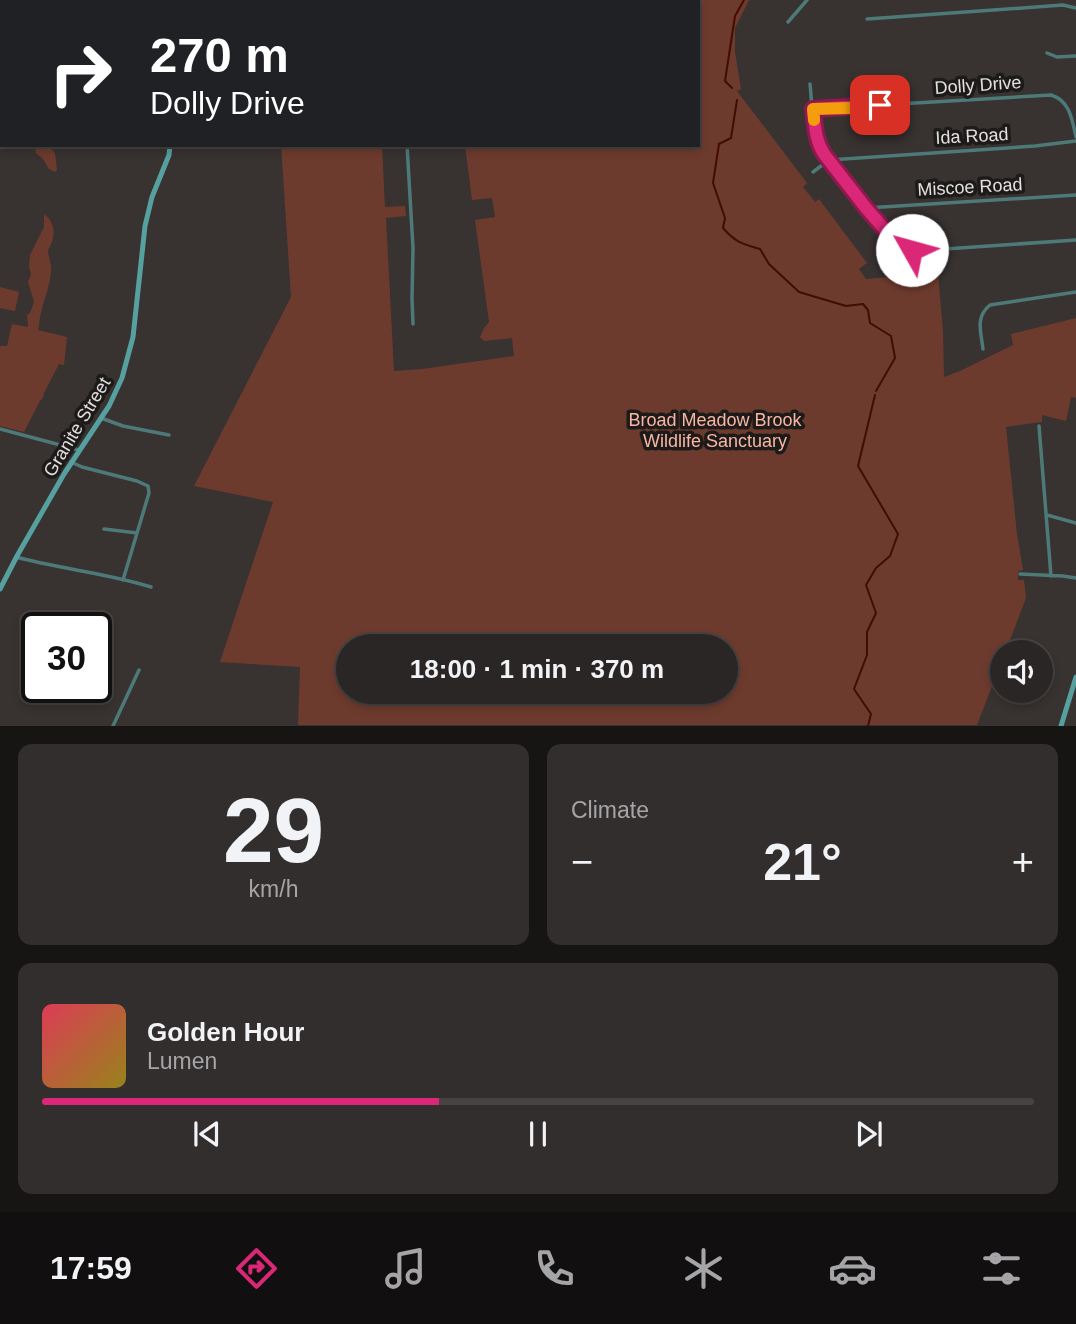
<!DOCTYPE html>
<meta charset="utf-8">
<style>
:root{--surface:#2a2625;--page:#322e2d;--text:#f1f3f6;--muted:#a5a5a7;--line:#464342;--accent:#db2777}
body{margin:0;font-family:Helvetica,sans-serif;background:var(--page);color:var(--text);height:100vh;display:flex;flex-direction:column;font-size:26px;white-space:nowrap}
*{box-sizing:border-box;margin:0}
p{font-size:23px;color:var(--muted)}
.icon{flex:none;width:38px;height:38px;fill:none;stroke:currentColor;stroke-width:2;stroke-linecap:round;stroke-linejoin:round}
.map{position:relative;height:726px;overflow:hidden}
.drawer{display:flex;flex-direction:column;gap:18px;padding:18px;background:#171514;flex:1}
.drawer>*{flex:none}
.banner{position:absolute;left:0px;top:0px;width:700px;height:147px;box-shadow:0 4px 10px #0003,0 0 0 2px var(--line);background:#202124;color:#fff;overflow:hidden}
.buttons{position:absolute;left:990px;top:640px;display:grid;gap:14px}
.buttons a{display:grid;place-items:center;width:63px;height:63px;border-radius:50%;background:var(--surface);box-shadow:0 4px 10px #0003,0 0 0 2px var(--line);font-size:35px}
.speed{position:absolute;left:21px;top:612px;display:flex;gap:14px;font-size:35px;font-weight:700;text-align:center}
.speed>*{display:grid;place-content:center;width:91px;height:91px;border-radius:50%;background:var(--surface);box-shadow:0 4px 10px #0003,0 0 0 2px var(--line);line-height:1}
.speed .limit{border:4px solid #111;border-radius:10px;background:#fff;color:#111}
.pin{position:absolute;display:grid;place-items:center;width:60px;height:60px;color:#fff;margin:-30px;border-radius:14px;box-shadow:0 4px 10px #0006}
.me{position:absolute;width:77px;margin:-38px;rotate:308deg;stroke-linejoin:round;filter:drop-shadow(0 0 5px #0008)}
.turn{display:flex;align-items:center;gap:24px;height:147px;padding:0 35px;font-size:32px}
.turn .icon{width:91px;height:91px;stroke-width:2.5}
.turn b{display:block;font-size:49px;line-height:60px}
.big{font-size:52px;font-weight:700;line-height:1.1}
.drawer .widget{flex:1;display:flex;flex-direction:column;justify-content:center;gap:10px;min-width:0;padding:0 24px;border-radius:14px;background:var(--page)}
.drawer .dial{align-items:center;gap:0}
.dial b{font-size:91px;line-height:1}
.song{display:flex;align-items:center;gap:21px}
.cover{width:84px;height:84px;border-radius:10px;background:linear-gradient(135deg,hsl(350 70% 55%),hsl(50 70% 35%))}
.played{height:7px;border-radius:4px;background:linear-gradient(90deg,var(--accent) 40%,var(--line) 40%)}
.keys{display:flex;justify-content:space-around;direction:ltr}
.heat{display:flex;justify-content:space-between;align-items:center;font-size:38px;direction:ltr}
.drawer .tiles{flex:1;display:grid;gap:18px;grid-template-columns:1fr 1fr}
.widget:last-child{grid-column:span 2}
.trip{position:absolute;left:336px;top:634px;width:402px;height:70px;border-radius:35px;background:var(--surface);box-shadow:0 4px 10px #0003,0 0 0 2px var(--line);font-weight:700;line-height:70px;text-align:center}
.menu{display:flex;height:112px;justify-content:space-around;align-items:center;background:#110f0f;color:var(--muted)}
.menu .icon{width:49px;height:49px}
.menu .current{color:var(--accent)}
.menu b{font-size:32px;color:var(--text)}
.map>svg:first-child{display:block}
.green{fill:#6d3b2e;fill-rule:evenodd}
.lines{fill:none;stroke-linecap:round;stroke-linejoin:round}
.stream{stroke:#440c00;stroke-width:2}
.street{stroke:#4d7a79;stroke-width:3.5}
.secondary{stroke:#56a1a0;stroke-width:5}
.route-casing{stroke:#8e194d;stroke-width:18}
.route{stroke:#db2777;stroke-width:12}
.slow{stroke:#f59e0b;stroke-width:12}
.labels{text-anchor:middle;stroke-width:7;stroke-linejoin:round;paint-order:stroke}
.street-label{font-size:18px;fill:#e3dfde;stroke:#1d1b1a}
.park-label{font-size:18px;fill:#f9b5a2;stroke:#1d1b1a}
</style>
<div class="map">
<svg width="1076" height="726" viewBox="0 0 1076 726">
<rect width="100%" height="100%" fill="#383231"/>
<path class="green" d="M 594,0 L 749,0 L 735,28 L 735,52 L 741,89 L 737,91 L 807,183 L 803,187 L 815,202 L 819,199 L 867,263 L 859,269 L 866,279 L 938,273 L 943,332 L 944,377 L 960,371 L 1013,345 L 1011,334 L 1076,318 L 1076,398 L 1071,397 L 1066,421 L 1042,415 L 1042,422 L 1006,427 L 1017,534 L 1023,570 L 1018,571 L 1018,580 L 1024,580 L 1026,598 L 1005,653 L 1003,653 L 1003,658 L 977,725 L 298,725 L 300,667 L 220,662 L 273,502 L 194,486 L 291,297 L 281,145 L 382,145 L 385,207 L 405,206 L 406,216 L 386,218 L 394,371 L 422,369 L 514,356 L 512,338 L 484,341 L 480,337 L 484,328 L 489,322 L 475,220 L 495,217 L 492,198 L 472,200 L 465,145 L 698,145 L 698,2 L 594,2 ZM 348,646 L 726,646 L 726,691 L 348,691 Z
M 38,145 L 48,145 L 55,153 L 57,170 L 55,172 L 49,169 L 43,159 L 36,153 L 35,149 Z
M 44,214 C 56,223 56,238 48,250 C 48,256 51,262 51,267 C 52,281 44,299 41,313 C 39,318 40,324 38,330 L 67,337 L 64,365 L 59,364 L 44,393 L 43,398 L 40,401 L 24,432 L 0,426 L 0,346 L 7,346 L 12,324 L 28,327 L 27,315 L 30,313 L 34,302 L 28,282 L 31,274 L 29,267 L 30,255 L 44,227 Z
M 0,287 L 19,292 L 15,311 L 0,308 Z"/>
<g class="lines">
<path class="stream" d="M 732,88 L 725,81 L 735,16 L 744,0
M 737,100 L 731,138 L 719,144 L 713,183 L 725,218 L 723,228 C 735,242 742,244 760,249 L 769,264 L 799,292 L 846,306 L 863,304 L 868,310 L 870,323 L 891,336 L 895,358 L 876,391
M 868,726 L 871,714 L 854,689 L 867,655 L 867,632 L 876,613 L 866,585 L 876,568 L 890,556 L 898,534 L 858,466 L 875,395"/>
<path class="street" d="M 287,0 L 288,2
M 311,0 L 313,2
M 386,0 L 386,2
M 867,19 L 1036,7 L 1063,5 L 1076,8
M 788,22 L 807,0
M 1047,53 L 1057,57 L 1076,56
M 810,84 C 812,103 812,125 818,143 C 824,158 887,237 900,245 C 905,249 910,250 916,251 L 1076,240
M 813,109 L 1051,95 C 1070,101 1072,119 1076,137
M 407,145 L 413,248 L 412,299 L 413,324
M 813,172 L 829,160 L 1035,146 L 1076,141
M 866,208 L 1076,195
M 983,349 C 981,332 975,317 990,305 L 1076,292
M 101,418 L 123,426 L 169,435
M 1039,426 L 1051,576
M 0,429 L 79,450
M 71,462 L 82,467 L 137,481 L 148,486 L 149,493 L 123,580
M 1047,515 L 1076,523
M 104,529 L 137,533
M 16,557 C 60,569 107,573 151,587
M 1020,574 L 1063,576 L 1076,578
M 113,726 L 139,670"/>
<path class="secondary" d="M 209,2 L 211,0
M 0,589 L 17,556 L 64,474 L 109,406 L 122,378 L 133,337 L 145,226 L 152,197 L 169,155 L 170,145
M 1061,726 L 1076,677"/>
</g>
<g class="lines">
<defs>
<path id="route" d="M 880,105 L 813,109 C 815,125 815,140 824,154 L 866,208 L 893,239 L 898,244 L 912,250"/>
</defs>
<use href="#route" class="route-casing"/>
<use href="#route" class="route"/>
<path class="slow" d="M 814,120 L 813,109 L 851,108"/>
</g>
<g class="labels">
<g class="street-label">
<text transform="translate(978 85) rotate(-4)" y="6">Dolly Drive</text>
<text transform="translate(972 136) rotate(-3)" y="6">Ida Road</text>
<text transform="translate(970 187) rotate(-3)" y="6">Miscoe Road</text>
<text transform="translate(77 427) rotate(-59)" y="6">Granite Street</text>
</g>
<g class="park-label">
<text x="715" y="426">Broad Meadow Brook<tspan x="715" dy="21">Wildlife Sanctuary</tspan></text>
</g>
</g>
</svg>
<div class="buttons">
<a><svg class="icon" aria-label="sound" viewBox="0 0 24 24"><path d="M4 9h4l5-4v14l-5-4H4zM17 9q2 3 0 6"/></svg></a>
</div>
<div class="speed"><div class="limit">30</div></div>
<div class="pin" style="left:880px;top:105px;background:#d93025"><svg class="icon" aria-label="arrive" viewBox="0 0 24 24"><path d="M6 21V4h12l-3 4 3 4H6"/></svg></div>
<svg class="me" style="left:912px;top:250px" viewBox="-20 -20 40 40"><circle r="19" fill="#fff"/><path d="M0-13L10 11 0 6-10 11z" fill="#db2777"/></svg>
<div class="trip">18:00 · 1 min · 370 m</div>
<div class="banner">
<div class="turn"><svg class="icon" aria-label="right" viewBox="0 0 24 24"><path d="M7 20v-9h11M14 6l5 5-5 5"/></svg><div><b>270 m</b>Dolly Drive</div></div>
</div>
</div>
<section class="drawer">
<div class="tiles">
<div class="widget dial"><b>29</b><p>km/h</p></div>
<div class="widget"><p>Climate</p>
<div class="heat"><a>−</a><b class="big">21°</b><a>+</a></div>
</div>
<div class="widget">
<div class="song"><i class="cover"></i><div><b>Golden Hour</b><p>Lumen</p></div></div>
<div class="played"></div>
<div class="keys"><svg class="icon" aria-label="previous" viewBox="0 0 24 24"><path d="M18 5L8 12l10 7zM5 5v14"/></svg><svg class="icon" aria-label="pause" viewBox="0 0 24 24"><path d="M8 5v14M16 5v14"/></svg><svg class="icon" aria-label="next" viewBox="0 0 24 24"><path d="M6 5l10 7-10 7zM19 5v14"/></svg></div>
</div>
</div>
</section>
<nav class="menu">
<b>17:59</b>
<svg class="icon current" aria-label="directions" viewBox="0 0 24 24"><path d="M12 3l9 9-9 9-9-9zM9 14v-3h6M13 9l2 2-2 2"/></svg>
<svg class="icon" aria-label="music" viewBox="0 0 24 24"><path d="M9 18V5l10-2v13"/><circle cx="6" cy="18" r="3"/><circle cx="16" cy="16" r="3"/></svg>
<svg class="icon" aria-label="phone" viewBox="0 0 24 24"><path d="M5 4h4l2 5-3 2q2 4 5 5l2-3 5 2v4C11 20 4 13 5 4z"/></svg>
<svg class="icon" aria-label="climate" viewBox="0 0 24 24"><path d="M12 3v18M4 7l16 10M4 17L20 7"/></svg>
<svg class="icon" aria-label="car" viewBox="0 0 24 24"><path d="M5 17H2v-5l4-1 3-4h7l3 4 3 1v5h-3M9 17h6M6 11h13"/><circle cx="7" cy="17" r="2"/><circle cx="17" cy="17" r="2"/></svg>
<svg class="icon" aria-label="filters" viewBox="0 0 24 24"><path d="M4 7h16M4 17h16"/><circle cx="9" cy="7" r="2"/><circle cx="15" cy="17" r="2"/></svg>
</nav>
